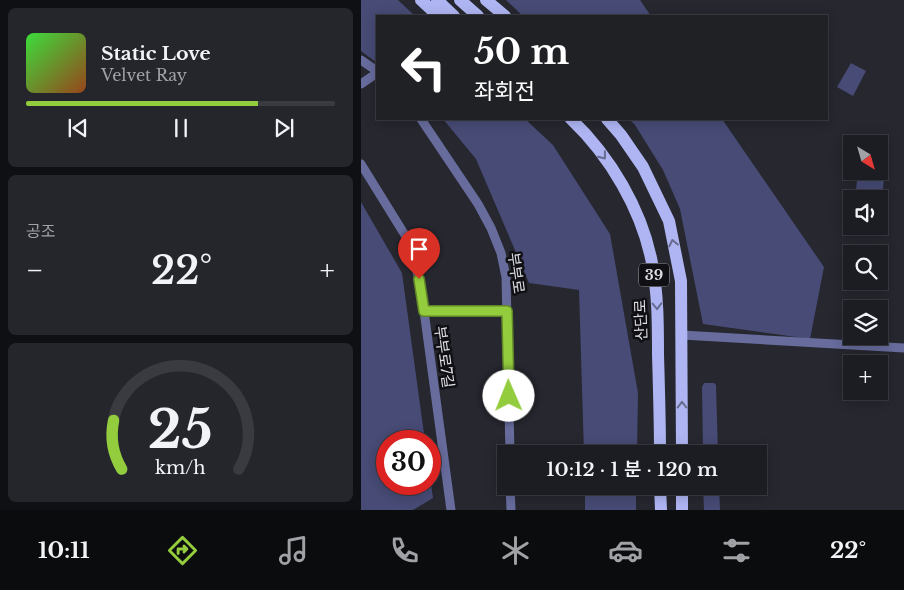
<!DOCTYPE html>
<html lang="ko">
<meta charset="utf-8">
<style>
:root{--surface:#1c1d23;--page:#25262b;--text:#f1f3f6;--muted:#a0a2a6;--line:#3a3b41;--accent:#93cc3d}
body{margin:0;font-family:"Libre Baskerville","Noto Sans KR",serif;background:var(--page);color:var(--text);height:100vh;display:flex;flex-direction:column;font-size:19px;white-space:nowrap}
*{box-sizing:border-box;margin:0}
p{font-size:16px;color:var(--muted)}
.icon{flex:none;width:28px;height:28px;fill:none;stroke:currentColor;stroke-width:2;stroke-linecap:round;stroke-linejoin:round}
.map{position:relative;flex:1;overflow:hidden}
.details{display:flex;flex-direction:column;gap:8px;padding:8px;background:#0f1013;width:361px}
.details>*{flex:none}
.hud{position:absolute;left:15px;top:15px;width:452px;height:105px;border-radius:0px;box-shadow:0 2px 12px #0003,0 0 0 1px var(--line);background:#202124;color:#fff;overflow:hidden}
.needle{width:32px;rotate:143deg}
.fabs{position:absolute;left:482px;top:135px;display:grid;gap:10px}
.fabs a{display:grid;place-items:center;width:45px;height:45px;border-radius:0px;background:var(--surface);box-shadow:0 2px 12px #0003,0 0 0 1px var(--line);font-size:25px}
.speed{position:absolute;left:15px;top:430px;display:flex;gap:10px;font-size:25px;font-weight:700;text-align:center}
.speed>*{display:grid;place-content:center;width:65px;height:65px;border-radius:50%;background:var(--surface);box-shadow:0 2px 12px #0003,0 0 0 1px var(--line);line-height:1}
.speed .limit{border:8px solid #d22;background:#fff;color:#111}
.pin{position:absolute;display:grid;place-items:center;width:42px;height:42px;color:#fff;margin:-51px -21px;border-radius:50% 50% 50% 0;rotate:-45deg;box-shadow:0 0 5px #0007}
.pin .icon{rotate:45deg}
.me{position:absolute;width:55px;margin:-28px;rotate:359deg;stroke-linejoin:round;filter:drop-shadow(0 0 4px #0008)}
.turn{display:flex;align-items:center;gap:18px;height:105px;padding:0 15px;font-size:22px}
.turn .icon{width:65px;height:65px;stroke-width:2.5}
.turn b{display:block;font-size:35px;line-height:42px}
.big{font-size:38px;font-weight:600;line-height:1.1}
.details .tile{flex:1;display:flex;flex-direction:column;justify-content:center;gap:8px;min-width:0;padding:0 18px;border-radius:8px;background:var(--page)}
.details .dial{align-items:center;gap:0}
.dial svg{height:130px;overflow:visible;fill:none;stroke:var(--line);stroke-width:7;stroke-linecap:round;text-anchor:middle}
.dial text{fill:var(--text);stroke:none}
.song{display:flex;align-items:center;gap:15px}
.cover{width:60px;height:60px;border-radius:8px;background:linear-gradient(135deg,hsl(120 70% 55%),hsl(20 70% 35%))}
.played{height:5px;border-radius:2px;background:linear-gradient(90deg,var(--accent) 75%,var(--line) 75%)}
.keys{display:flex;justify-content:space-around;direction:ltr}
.heat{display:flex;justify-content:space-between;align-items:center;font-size:28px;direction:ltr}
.trip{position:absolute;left:136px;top:445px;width:270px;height:50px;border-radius:0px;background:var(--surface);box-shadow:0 2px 12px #0003,0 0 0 1px var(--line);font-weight:600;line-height:50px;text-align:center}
.menu{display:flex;height:80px;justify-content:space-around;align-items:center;background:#0b0c0e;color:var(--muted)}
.menu .icon{width:35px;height:35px}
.menu .on{color:var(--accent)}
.menu b{font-size:22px;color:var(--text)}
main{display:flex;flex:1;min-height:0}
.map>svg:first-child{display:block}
.green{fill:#474b75}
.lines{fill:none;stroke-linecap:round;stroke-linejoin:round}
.street{stroke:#676c9d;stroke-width:9}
.primary{stroke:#aeb5f2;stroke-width:12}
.oneway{stroke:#676b8e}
.route-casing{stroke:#608528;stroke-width:12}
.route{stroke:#93cc3d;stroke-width:9}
.labels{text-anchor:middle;stroke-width:5;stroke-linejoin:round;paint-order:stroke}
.shield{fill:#101014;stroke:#a1a2a6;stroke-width:1}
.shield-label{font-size:14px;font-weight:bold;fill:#dfe0e5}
.street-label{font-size:15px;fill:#dfe0e5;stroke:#101014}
</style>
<main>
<section class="details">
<div class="tile">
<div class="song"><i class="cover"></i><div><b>Static Love</b><p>Velvet Ray</p></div></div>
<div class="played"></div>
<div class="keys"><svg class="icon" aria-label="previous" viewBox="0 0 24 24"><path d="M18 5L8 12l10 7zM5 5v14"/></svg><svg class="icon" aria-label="pause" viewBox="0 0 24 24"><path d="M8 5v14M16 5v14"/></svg><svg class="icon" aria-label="next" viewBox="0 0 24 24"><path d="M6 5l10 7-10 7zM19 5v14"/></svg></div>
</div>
<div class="tile"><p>공조</p>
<div class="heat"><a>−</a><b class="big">22°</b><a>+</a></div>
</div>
<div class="tile dial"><svg viewBox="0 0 100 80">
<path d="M14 69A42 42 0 1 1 86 69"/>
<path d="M14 69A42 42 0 0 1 9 39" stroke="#93cc3d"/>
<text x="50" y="56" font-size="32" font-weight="700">25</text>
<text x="50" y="72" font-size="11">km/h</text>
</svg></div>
</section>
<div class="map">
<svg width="543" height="510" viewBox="0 0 543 510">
<rect width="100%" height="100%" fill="#26272f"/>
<path class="green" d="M 0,0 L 37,0 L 54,16 L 16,16 L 16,63 L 0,51 Z
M 145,0 L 279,0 L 290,16 L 162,16 Z
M 490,63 L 505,71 L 492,96 L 476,87 Z
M 82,119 L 164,119 L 192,145 L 249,234 L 277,393 L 276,454 L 223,454 L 218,290 L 168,283 L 115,159 Z
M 268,119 L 361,119 L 463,267 L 449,339 L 342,324 L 319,209 L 302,170 L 274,125 Z
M 519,155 L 525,157 L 522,189 L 495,190 L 497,171 L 519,171 Z
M 0,202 L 41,273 L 64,441 L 26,441 L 26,484 L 69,484 L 69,477 L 72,498 L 52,510 L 0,510 Z
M 343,383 L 353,383 L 355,385 L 357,454 L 342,454 L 341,387 Z
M 224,486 L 275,486 L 275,510 L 224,510 Z
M 342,486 L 358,486 L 359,510 L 343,510 Z"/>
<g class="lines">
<path class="street" d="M 0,60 L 16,71
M 0,84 L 16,73
M 60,119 L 117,204 L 130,228 L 140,253 L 145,277 L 149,454
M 0,164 L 52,248 L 63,311 L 90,510
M 63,311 L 146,311
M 321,335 L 543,348
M 149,486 L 150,510"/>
<path class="primary" d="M 60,0 L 77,16
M 76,0 L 93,16
M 99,0 L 117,16
M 125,0 L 144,16
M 210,119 C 249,156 281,210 291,263 C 297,294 297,324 297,355 C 298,388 299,421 299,454
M 246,119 L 260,135 L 282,167 L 308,221 L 320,281 L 321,454
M 299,486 L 300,510
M 321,486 L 321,510"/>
</g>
<defs><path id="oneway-chevron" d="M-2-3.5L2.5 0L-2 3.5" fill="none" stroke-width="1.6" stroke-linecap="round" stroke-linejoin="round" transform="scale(1.25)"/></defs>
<g class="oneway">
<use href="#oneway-chevron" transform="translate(242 156) rotate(52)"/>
<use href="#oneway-chevron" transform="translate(312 243) rotate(-102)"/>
<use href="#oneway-chevron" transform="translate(296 306) rotate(88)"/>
<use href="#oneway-chevron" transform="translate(321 405) rotate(-90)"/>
</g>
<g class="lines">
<defs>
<path id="route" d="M 58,279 L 63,311 L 146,311 L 148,396"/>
</defs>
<use href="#route" class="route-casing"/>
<use href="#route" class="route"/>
</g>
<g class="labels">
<rect class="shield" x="278" y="263.5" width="30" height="23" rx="4"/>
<g class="shield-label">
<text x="293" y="280">39</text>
</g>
<g class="street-label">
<text transform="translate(155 273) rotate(82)" y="5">부부로</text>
<text transform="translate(280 320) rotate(-92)" y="5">산단로</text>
<text transform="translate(83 357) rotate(82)" y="5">부부로7길</text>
</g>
</g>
</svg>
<div class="fabs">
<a><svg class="needle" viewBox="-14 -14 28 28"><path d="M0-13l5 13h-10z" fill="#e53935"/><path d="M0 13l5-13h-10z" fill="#a0a2a6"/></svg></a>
<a><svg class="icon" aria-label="sound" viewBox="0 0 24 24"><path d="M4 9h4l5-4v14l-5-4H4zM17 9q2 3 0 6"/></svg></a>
<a><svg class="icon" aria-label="search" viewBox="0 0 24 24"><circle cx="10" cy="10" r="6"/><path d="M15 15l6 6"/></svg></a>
<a><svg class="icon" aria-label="layers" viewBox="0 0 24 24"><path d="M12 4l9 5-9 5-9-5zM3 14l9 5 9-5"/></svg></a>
<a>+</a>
</div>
<div class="speed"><div class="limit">30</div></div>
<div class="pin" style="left:58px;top:279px;background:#d93025"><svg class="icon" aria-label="arrive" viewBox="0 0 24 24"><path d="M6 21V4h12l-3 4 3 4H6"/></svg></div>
<svg class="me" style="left:148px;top:396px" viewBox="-20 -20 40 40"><circle r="19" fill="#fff"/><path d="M0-13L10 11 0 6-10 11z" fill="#93cc3d"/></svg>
<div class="trip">10:12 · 1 분 · 120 m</div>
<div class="hud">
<div class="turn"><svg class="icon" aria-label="left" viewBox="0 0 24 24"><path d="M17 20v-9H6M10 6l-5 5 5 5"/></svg><div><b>50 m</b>좌회전</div></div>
</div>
</div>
</main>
<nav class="menu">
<b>10:11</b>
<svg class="icon on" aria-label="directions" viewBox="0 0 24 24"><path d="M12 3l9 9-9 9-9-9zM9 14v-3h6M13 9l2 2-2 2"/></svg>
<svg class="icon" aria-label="music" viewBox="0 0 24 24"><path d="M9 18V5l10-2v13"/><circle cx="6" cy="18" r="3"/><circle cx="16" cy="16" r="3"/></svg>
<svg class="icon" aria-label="phone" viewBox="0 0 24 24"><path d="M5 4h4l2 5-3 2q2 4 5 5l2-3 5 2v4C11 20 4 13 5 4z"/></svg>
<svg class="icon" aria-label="climate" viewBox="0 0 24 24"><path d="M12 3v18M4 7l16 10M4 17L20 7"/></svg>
<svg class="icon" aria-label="car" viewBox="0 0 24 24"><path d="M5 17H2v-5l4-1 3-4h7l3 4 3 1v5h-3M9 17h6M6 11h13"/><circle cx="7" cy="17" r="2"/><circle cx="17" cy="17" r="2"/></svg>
<svg class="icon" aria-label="filters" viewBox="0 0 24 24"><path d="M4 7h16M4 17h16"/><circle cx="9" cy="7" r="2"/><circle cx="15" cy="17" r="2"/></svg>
<b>22°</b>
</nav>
